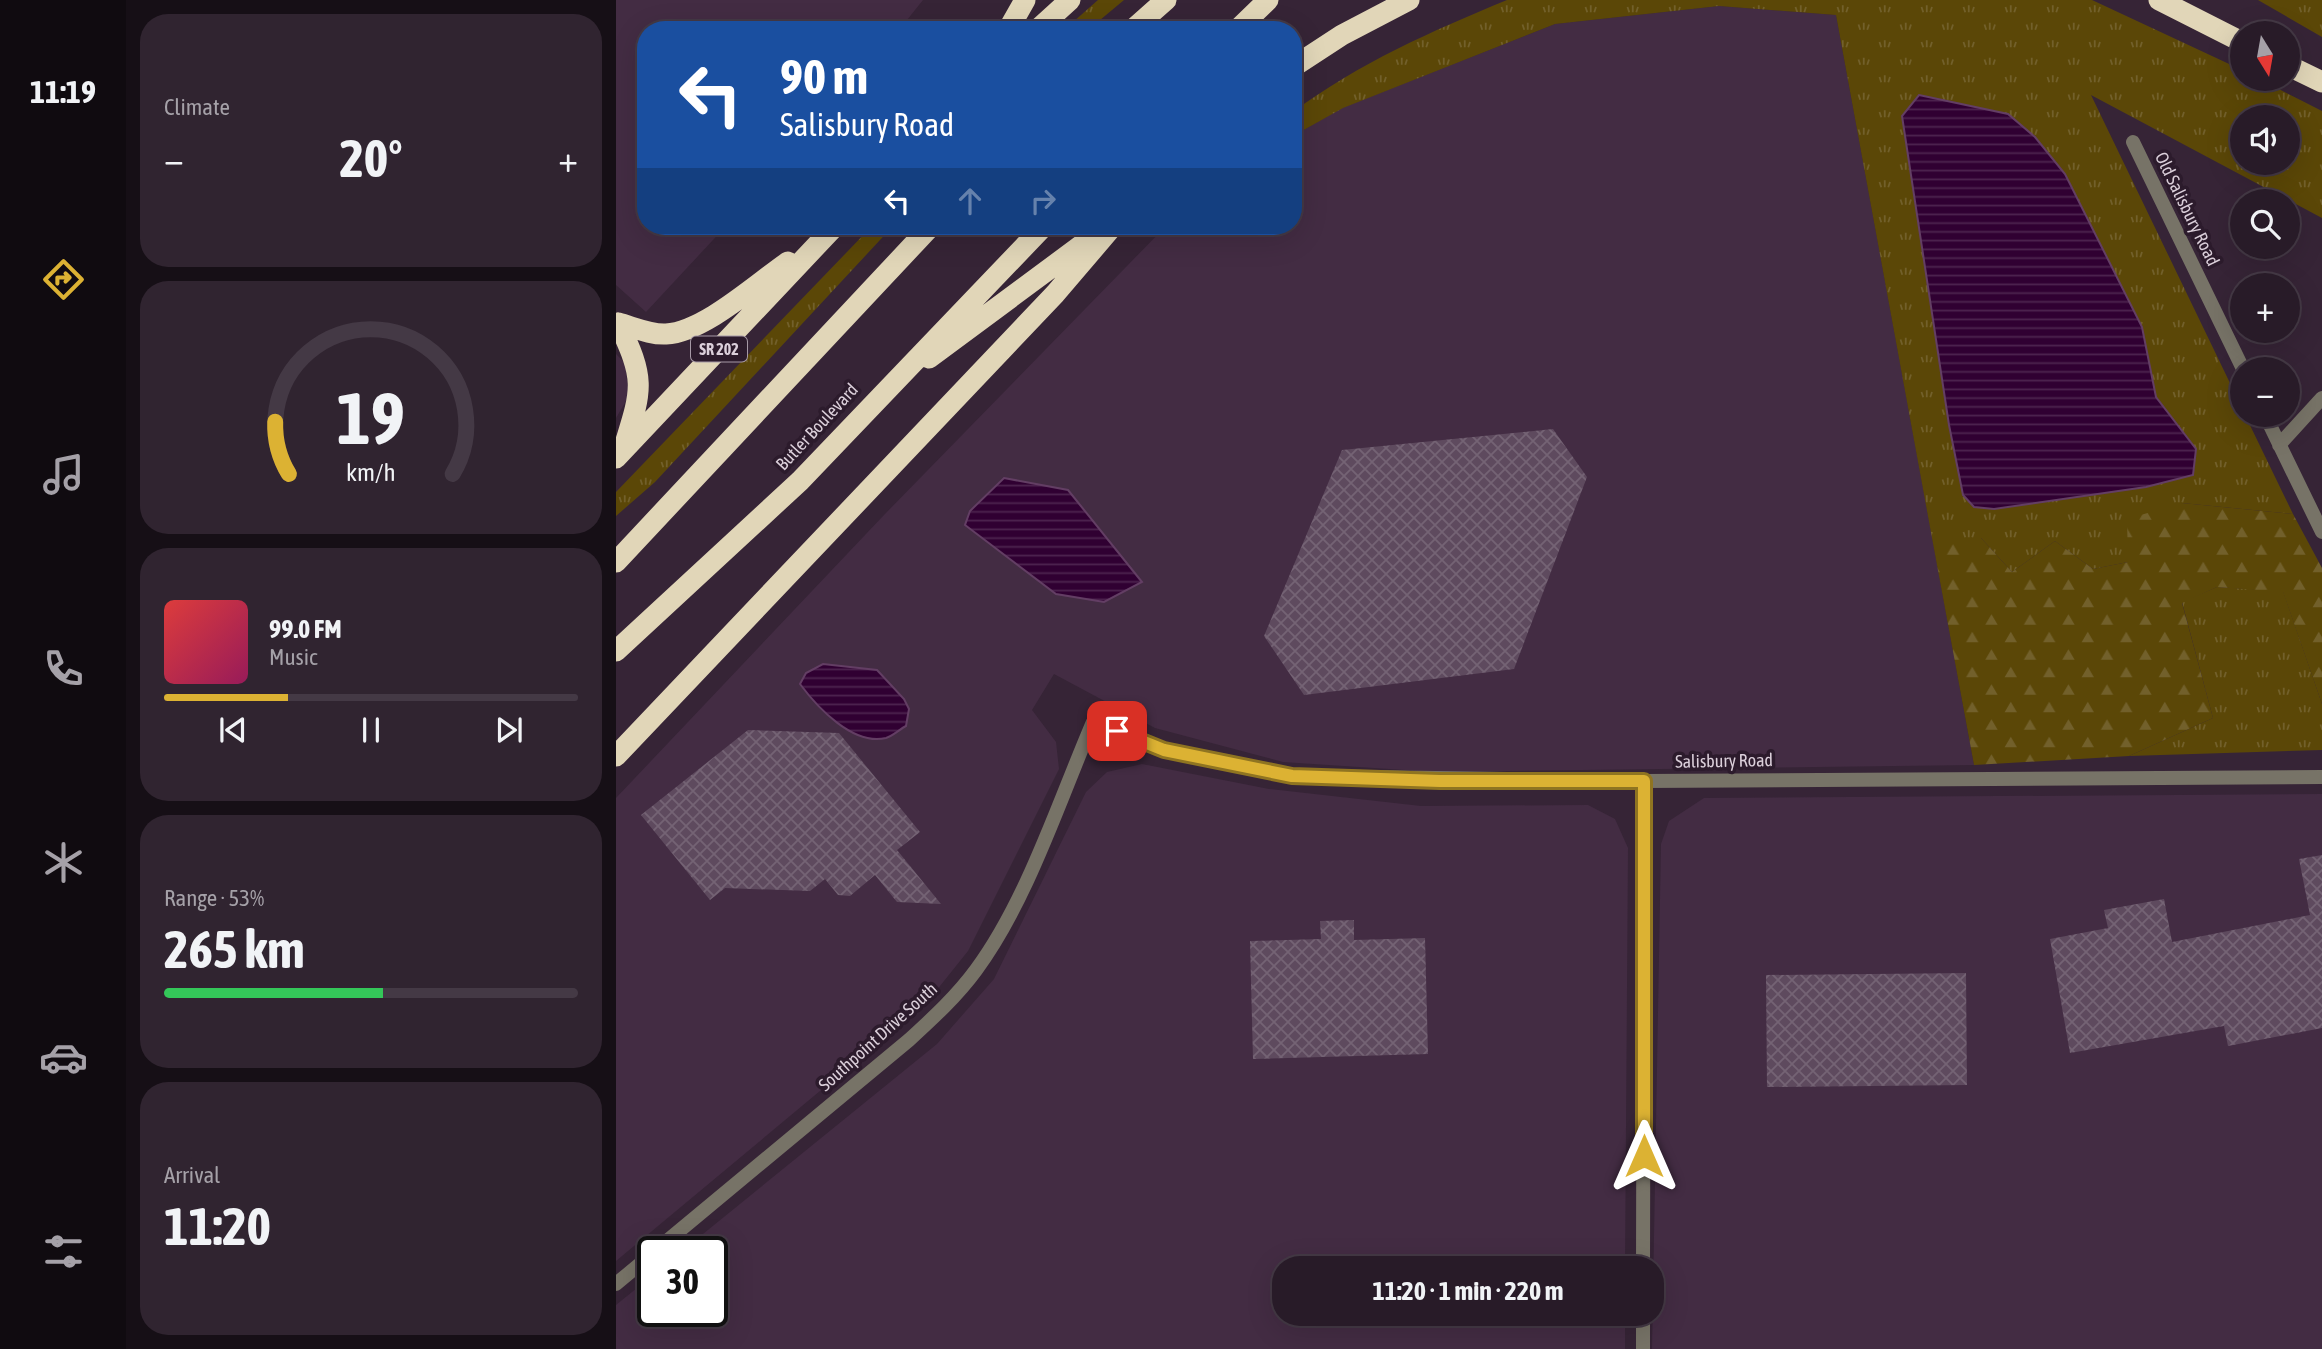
<!DOCTYPE html>
<meta charset="utf-8">
<style>
:root{--surface:#281b28;--page:#302430;--text:#f1f3f6;--muted:#a5a1a8;--line:#443945;--accent:#dcb233}
body{margin:0;font-family:"Asap Condensed",sans-serif;background:var(--page);color:var(--text);height:100vh;display:flex;flex-direction:column;font-size:26px;white-space:nowrap}
*{box-sizing:border-box;margin:0}
p{font-size:23px;color:var(--muted)}
.icon{flex:none;width:38px;height:38px;fill:none;stroke:currentColor;stroke-width:2;stroke-linecap:round;stroke-linejoin:round}
.map{position:relative;flex:1;overflow:hidden}
.sheet{display:flex;flex-direction:column;gap:14px;padding:14px;background:#160f16;width:490px}
.sheet>*{flex:none}
.banner{position:absolute;left:21px;top:21px;width:665px;height:214px;border-radius:28px;box-shadow:0 7px 28px #0002,0 0 0 2px var(--line);background:#1a4fa0;color:#fff;overflow:hidden}
.needle{width:46px;rotate:169deg}
.fabs{position:absolute;left:1614px;top:21px;display:grid;gap:14px}
.fabs a{display:grid;place-items:center;width:70px;height:70px;border-radius:50%;background:var(--surface);box-shadow:0 7px 28px #0002,0 0 0 2px var(--line);font-size:35px}
.speed{position:absolute;left:21px;top:1236px;display:flex;gap:14px;font-size:35px;font-weight:700;text-align:center}
.speed>*{display:grid;place-content:center;width:91px;height:91px;border-radius:50%;background:var(--surface);box-shadow:0 7px 28px #0002,0 0 0 2px var(--line);line-height:1}
.speed .limit{border:4px solid #111;border-radius:10px;background:#fff;color:#111}
.pin{position:absolute;display:grid;place-items:center;width:60px;height:60px;color:#fff;margin:-30px;border-radius:14px;box-shadow:0 4px 10px #0006}
.me{position:absolute;width:77px;margin:-38px;rotate:0deg;stroke-linejoin:round;filter:drop-shadow(0 0 5px #0008)}
.turn{display:flex;align-items:center;gap:24px;height:147px;padding:0 28px;font-size:32px}
.turn .icon{width:91px;height:91px;stroke-width:2.5}
.turn b{display:block;font-size:49px;line-height:60px}
.lanes{display:flex;align-items:center;height:66px;padding:0 28px;background:#0003;justify-content:center;gap:35px;direction:ltr}
.lanes .off{opacity:.35}
.big{font-size:52px;font-weight:700;line-height:1.1}
.sheet .tile{flex:1;display:flex;flex-direction:column;justify-content:center;gap:10px;min-width:0;padding:0 24px;border-radius:28px;background:var(--page)}
.sheet .dial{align-items:center;gap:0}
.dial svg{height:182px;overflow:visible;fill:none;stroke:var(--line);stroke-width:7;stroke-linecap:round;text-anchor:middle}
.dial text{fill:var(--text);stroke:none}
.song{display:flex;align-items:center;gap:21px}
.cover{width:84px;height:84px;border-radius:10px;background:linear-gradient(135deg,hsl(0 70% 55%),hsl(330 70% 35%))}
.played{height:7px;border-radius:4px;background:linear-gradient(90deg,var(--accent) 30%,var(--line) 30%)}
.keys{display:flex;justify-content:space-around;direction:ltr}
.heat{display:flex;justify-content:space-between;align-items:center;font-size:38px;direction:ltr}
.charge{height:10px;border-radius:5px;background:linear-gradient(90deg,#34c759 53%,var(--line) 0)}
.trip{position:absolute;left:656px;top:1256px;width:392px;height:70px;border-radius:28px;background:var(--surface);box-shadow:0 7px 28px #0002,0 0 0 2px var(--line);font-weight:700;line-height:70px;text-align:center}
main{display:flex;flex:1;min-height:0}
.dock{display:flex;flex-direction:column;width:126px;justify-content:space-around;align-items:center;background:#100b10;color:var(--muted)}
.dock .icon{width:49px;height:49px}
.dock .on{color:var(--accent)}
.dock b{font-size:32px;color:var(--text)}
.map>svg:first-child{display:block}
.built{fill:#432c43}
.grass{fill:url(#grass-tufts);fill-rule:evenodd}
.forest{fill:url(#forest-firs)}
.water{fill:url(#water-rules);stroke:#633e64;stroke-width:2}
.building{fill:url(#building-cross-hatch)}
.lines{fill:none;stroke-linecap:round;stroke-linejoin:round}
.minor{stroke:#777367;stroke-width:14}
.motorway{stroke:#e1d6b8;stroke-width:21}
.route-casing{stroke:#8f7421;stroke-width:18}
.route{stroke:#dcb233;stroke-width:12}
.labels{text-anchor:middle;stroke-width:7;stroke-linejoin:round;paint-order:stroke}
.shield{fill:#2c1b2c;stroke:#a699a6;stroke-width:2}
.shield-label{font-size:16px;font-weight:bold;fill:#dbcfda}
.street-label{font-size:18px;fill:#dbcfda;stroke:#2c1b2c}
</style>
<main>
<nav class="dock">
<b>11:19</b>
<svg class="icon on" aria-label="directions" viewBox="0 0 24 24"><path d="M12 3l9 9-9 9-9-9zM9 14v-3h6M13 9l2 2-2 2"/></svg>
<svg class="icon" aria-label="music" viewBox="0 0 24 24"><path d="M9 18V5l10-2v13"/><circle cx="6" cy="18" r="3"/><circle cx="16" cy="16" r="3"/></svg>
<svg class="icon" aria-label="phone" viewBox="0 0 24 24"><path d="M5 4h4l2 5-3 2q2 4 5 5l2-3 5 2v4C11 20 4 13 5 4z"/></svg>
<svg class="icon" aria-label="climate" viewBox="0 0 24 24"><path d="M12 3v18M4 7l16 10M4 17L20 7"/></svg>
<svg class="icon" aria-label="car" viewBox="0 0 24 24"><path d="M5 17H2v-5l4-1 3-4h7l3 4 3 1v5h-3M9 17h6M6 11h13"/><circle cx="7" cy="17" r="2"/><circle cx="17" cy="17" r="2"/></svg>
<svg class="icon" aria-label="filters" viewBox="0 0 24 24"><path d="M4 7h16M4 17h16"/><circle cx="9" cy="7" r="2"/><circle cx="15" cy="17" r="2"/></svg>
</nav>
<section class="sheet">
<div class="tile"><p>Climate</p>
<div class="heat"><a>−</a><b class="big">20°</b><a>+</a></div>
</div>
<div class="tile dial"><svg viewBox="0 0 100 80">
<path d="M14 69A42 42 0 1 1 86 69"/>
<path d="M14 69A42 42 0 0 1 8 46" stroke="#dcb233"/>
<text x="50" y="56" font-size="32" font-weight="700">19</text>
<text x="50" y="72" font-size="11">km/h</text>
</svg></div>
<div class="tile">
<div class="song"><i class="cover"></i><div><b>99.0 FM</b><p>Music</p></div></div>
<div class="played"></div>
<div class="keys"><svg class="icon" aria-label="previous" viewBox="0 0 24 24"><path d="M18 5L8 12l10 7zM5 5v14"/></svg><svg class="icon" aria-label="pause" viewBox="0 0 24 24"><path d="M8 5v14M16 5v14"/></svg><svg class="icon" aria-label="next" viewBox="0 0 24 24"><path d="M6 5l10 7-10 7zM19 5v14"/></svg></div>
</div>
<div class="tile"><p>Range · 53%</p><b class="big">265 km</b><div class="charge"></div></div>
<div class="tile"><p>Arrival</p><b class="big">11:20</b></div>
</section>
<div class="map">
<svg width="1706" height="1349" viewBox="0 0 1706 1349">
<defs>
<pattern id="grass-tufts" width="24" height="20" patternUnits="userSpaceOnUse" patternTransform="scale(1.75)"><rect width="24" height="20" fill="#5b4707"/><path d="M3 7l-1-3M5 7V3M7 7l1-3M15 17l-1-3M17 17v-4M19 17l1-3" fill="none" stroke="#72602b"/></pattern>
<pattern id="forest-firs" width="22" height="20" patternUnits="userSpaceOnUse" patternTransform="scale(1.75)"><rect width="22" height="20" fill="#5b4707"/><path d="M5 1l3.5 6h-7zM16 11l3.5 6h-7z" fill="#72602b"/></pattern>
<pattern id="water-rules" width="6" height="5" patternUnits="userSpaceOnUse" patternTransform="scale(1.75)"><rect width="6" height="5" fill="#300032"/><path d="M0 2.5h6" fill="none" stroke="#4d244f"/></pattern>
<pattern id="building-cross-hatch" width="8" height="8" patternUnits="userSpaceOnUse" patternTransform="scale(1.75)"><rect width="8" height="8" fill="#5e4a5e"/><path d="M0 0l8 8M0 8l8-8" fill="none" stroke="#746374"/></pattern>
</defs>
<rect width="100%" height="100%" fill="#362436"/>
<path class="built" d="M 0,0 L 307,0 L 283,30 L 30,30 L 30,226 L 110,226 L 30,312 L 0,285 Z
M 1103,6 L 1220,15 L 1358,765 L 819,772 L 667,762 L 539,728 L 438,674 L 416,710 L 440,742 L 443,769 L 352,951 L 312,1001 L 0,1261 L 0,798 L 268,515 L 550,226 L 677,226 L 677,136 L 726,108 L 939,24 Z
M 0,354 L 9,363 L 13,396 L 0,418 Z
M 526,764 L 653,789 L 805,806 L 972,805 L 999,819 L 1012,848 L 1009,1269 L 668,1269 L 668,1314 L 1009,1314 L 1009,1349 L 0,1349 L 0,1305 L 37,1275 L 37,1311 L 96,1311 L 96,1251 L 66,1251 L 321,1044 L 378,979 L 470,792 L 491,772 Z
M 1706,794 L 1706,1349 L 1036,1349 L 1045,844 L 1053,821 L 1088,798 Z"/>
<path class="grass" d="M 482,0 L 508,0 L 472,30 L 448,30 Z
M 891,0 L 1476,0 L 1626,70 L 1626,79 L 1643,79 L 1706,111 L 1706,218 L 1475,95 L 1626,408 L 1626,415 L 1629,415 L 1677,514 L 1566,503 L 1512,562 L 1477,569 L 1439,541 L 1396,572 L 1365,538 L 1316,538 L 1220,15 L 1103,6 L 939,24 L 727,108 L 677,136 L 677,112 C 743,63 816,31 891,0 ZM 1286,117 L 1526,327 L 1540,397 L 1580,449 L 1347,495 L 1333,425 ZM 1626,117 L 1671,117 L 1671,163 L 1626,163 Z
M 1642,0 L 1706,0 L 1706,37 Z
M 256,226 L 277,226 L 39,482 L 0,516 L 0,492 Z
M 1601,587 L 1667,591 L 1706,704 L 1706,750 L 1513,756 L 1597,718 L 1566,602 Z"/>
<path class="forest" d="M 1566,503 L 1677,514 L 1706,568 L 1706,704 L 1667,592 L 1601,587 L 1566,603 L 1597,718 L 1513,756 L 1358,765 L 1316,538 L 1365,538 L 1396,572 L 1439,541 L 1477,569 L 1512,562 L 1511,519 Z"/>
<path class="water" d="M 1303,95 L 1392,114 L 1419,137 L 1449,174 L 1526,327 L 1540,397 L 1580,449 L 1577,475 L 1530,487 L 1378,509 L 1358,507 L 1347,495 L 1333,425 L 1286,116 Z
M 388,478 L 452,490 L 526,582 L 488,602 L 440,594 L 349,525 L 354,511 Z
M 207,664 L 261,670 L 288,699 L 293,709 L 290,726 C 284,729 277,736 270,738 C 237,746 201,707 184,684 L 190,673 Z"/>
<path class="building" d="M 937,429 L 971,477 L 898,669 L 688,695 L 648,636 L 726,450 Z
M 132,730 L 223,733 L 304,832 L 281,850 L 325,904 L 281,902 L 259,875 L 234,896 L 222,895 L 209,879 L 194,891 L 109,888 L 94,900 L 25,815 Z
M 1706,855 L 1706,1028 L 1612,1046 L 1608,1026 L 1454,1053 L 1434,939 L 1492,928 L 1488,910 L 1548,899 L 1556,942 L 1694,915 L 1683,859 Z
M 738,920 L 738,940 L 809,938 L 812,1054 L 637,1059 L 634,941 L 705,939 L 704,921 Z
M 1350,973 L 1351,1085 L 1151,1087 L 1150,975 Z"/>
<g class="lines">
<path class="minor" d="M 1517,142 L 1627,369
M 1649,415 L 1706,532
M 1663,445 L 1706,398
M 39,1251 L 293,1040 C 317,1018 341,996 360,970 C 411,901 443,801 477,722 L 548,750 L 676,776 L 1028,781 L 1706,777
M 1027,1269 L 1028,781
M 0,1284 L 37,1253
M 1027,1349 L 1027,1314"/>
<path class="motorway" d="M 1543,0 L 1626,42
M 392,30 L 409,0
M 421,30 L 454,0
M 516,30 L 550,0
M 621,30 L 652,0
M 1671,65 L 1706,82
M 677,67 L 726,35 L 793,0
M 2,323 C 17,327 35,335 50,334 C 88,332 140,284 172,262
M 2,323 C 30,380 26,389 8,447
M 313,358 L 475,238
M 0,458 L 219,226
M 0,562 L 315,226
M 0,651 L 184,481 L 428,226
M 0,756 L 439,294 L 497,226"/>
</g>
<g class="lines">
<defs>
<path id="route" d="M 501,731 L 548,750 L 676,776 L 824,781 L 1028,781 L 1028,1156"/>
</defs>
<use href="#route" class="route-casing"/>
<use href="#route" class="route"/>
</g>
<g class="labels">
<rect class="shield" x="75" y="336.5" width="56" height="25" rx="5"/>
<g class="shield-label">
<text x="103" y="355">SR 202</text>
</g>
<g class="street-label">
<text transform="translate(1571 209) rotate(64)" y="6">Old Salisbury Road</text>
<text transform="translate(201 427) rotate(-47)" y="6">Butler Boulevard</text>
<text transform="translate(1108 761) rotate(-1)" y="6">Salisbury Road</text>
<text transform="translate(262 1037) rotate(-42)" y="6">Southpoint Drive South</text>
</g>
</g>
</svg>
<div class="fabs">
<a><svg class="needle" viewBox="-14 -14 28 28"><path d="M0-13l5 13h-10z" fill="#e53935"/><path d="M0 13l5-13h-10z" fill="#a5a1a8"/></svg></a>
<a><svg class="icon" aria-label="sound" viewBox="0 0 24 24"><path d="M4 9h4l5-4v14l-5-4H4zM17 9q2 3 0 6"/></svg></a>
<a><svg class="icon" aria-label="search" viewBox="0 0 24 24"><circle cx="10" cy="10" r="6"/><path d="M15 15l6 6"/></svg></a>
<a>+</a>
<a>−</a>
</div>
<div class="speed"><div class="limit">30</div></div>
<div class="pin" style="left:501px;top:731px;background:#d93025"><svg class="icon" aria-label="arrive" viewBox="0 0 24 24"><path d="M6 21V4h12l-3 4 3 4H6"/></svg></div>
<svg class="me" style="left:1028px;top:1156px" viewBox="-20 -20 40 40"><path d="M0-17L14 15 0 8-14 15z" fill="#dcb233" stroke="#fff" stroke-width="4"/></svg>
<div class="trip">11:20 · 1 min · 220 m</div>
<div class="banner">
<div class="turn"><svg class="icon" aria-label="left" viewBox="0 0 24 24"><path d="M17 20v-9H6M10 6l-5 5 5 5"/></svg><div><b>90 m</b>Salisbury Road</div></div>
<div class="lanes"><svg class="icon" aria-label="left" viewBox="0 0 24 24"><path d="M17 20v-9H6M10 6l-5 5 5 5"/></svg><svg class="icon off" aria-label="ahead" viewBox="0 0 24 24"><path d="M12 20V5M6 11l6-6 6 6"/></svg><svg class="icon off" aria-label="right" viewBox="0 0 24 24"><path d="M7 20v-9h11M14 6l5 5-5 5"/></svg></div>
</div>
</div>
</main>
